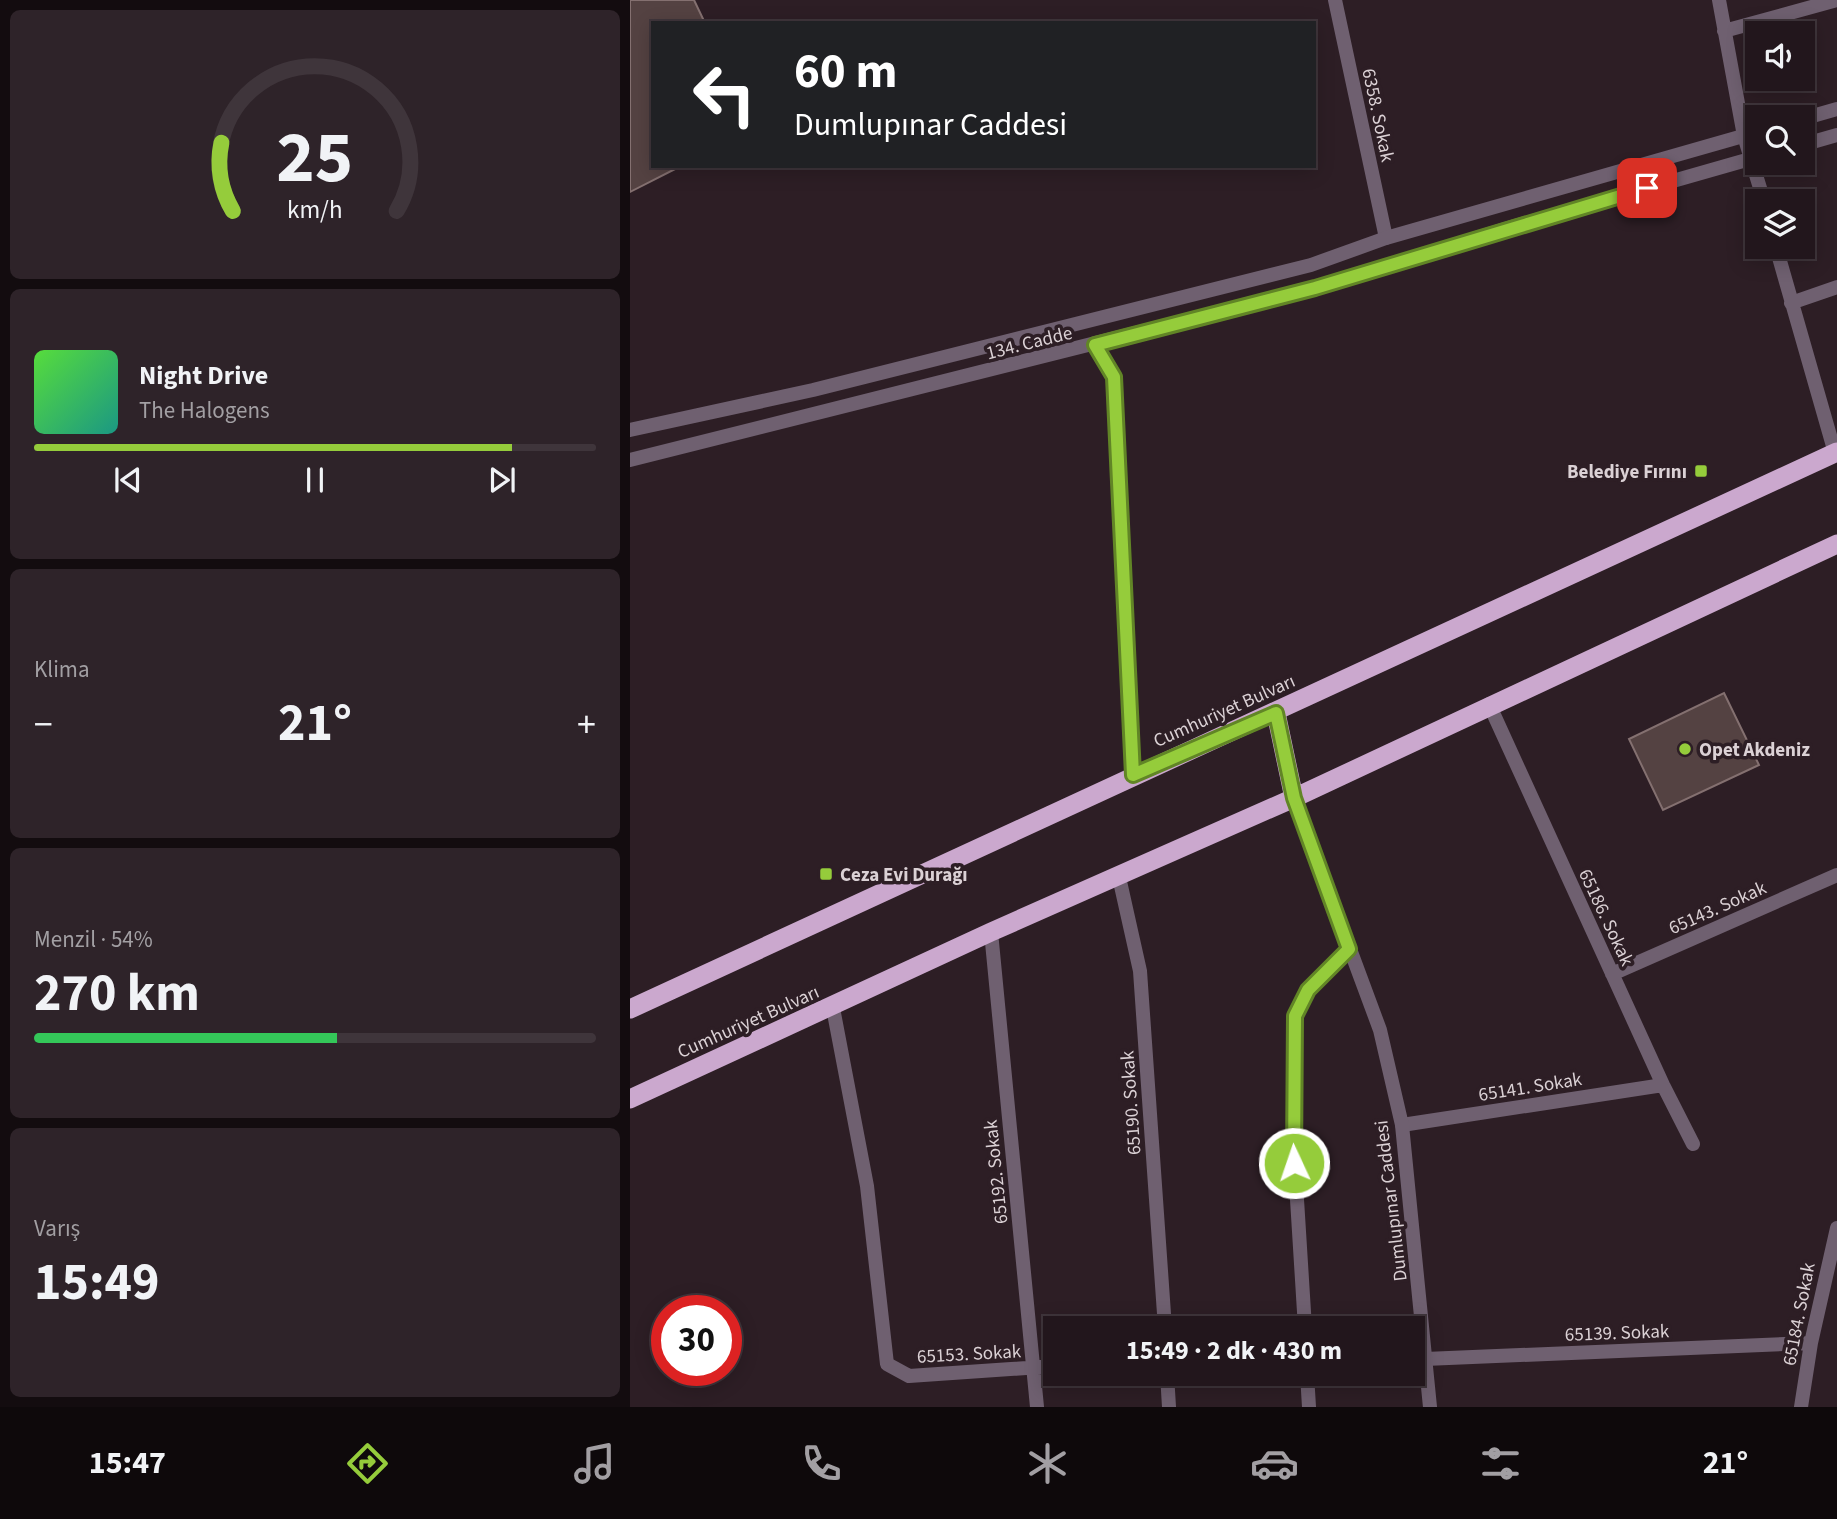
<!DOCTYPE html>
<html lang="tr">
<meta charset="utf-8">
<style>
:root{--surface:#22161c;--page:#2e2329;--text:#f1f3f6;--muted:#a29fa3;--line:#3f353b;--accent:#95cc3b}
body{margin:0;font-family:"Source Sans 3",sans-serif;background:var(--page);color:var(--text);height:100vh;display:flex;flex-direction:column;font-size:26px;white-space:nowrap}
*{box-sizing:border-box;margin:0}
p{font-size:23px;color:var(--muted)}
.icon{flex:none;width:38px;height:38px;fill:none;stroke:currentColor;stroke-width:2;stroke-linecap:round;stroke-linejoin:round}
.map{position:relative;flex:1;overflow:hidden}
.sheet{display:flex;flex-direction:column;gap:10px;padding:10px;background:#130c0f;width:630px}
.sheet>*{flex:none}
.guide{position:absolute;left:21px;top:21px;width:665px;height:147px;border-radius:0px;box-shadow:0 4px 18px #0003,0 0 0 2px var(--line);background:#202124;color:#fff;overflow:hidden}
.controls{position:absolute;left:1115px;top:21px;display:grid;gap:14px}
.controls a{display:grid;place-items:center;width:70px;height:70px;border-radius:0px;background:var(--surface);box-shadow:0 4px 18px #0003,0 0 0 2px var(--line);font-size:35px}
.speed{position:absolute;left:21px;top:1295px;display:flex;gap:14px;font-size:35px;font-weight:700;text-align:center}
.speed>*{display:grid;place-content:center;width:91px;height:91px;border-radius:50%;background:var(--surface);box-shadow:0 4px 18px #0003,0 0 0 2px var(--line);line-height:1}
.speed .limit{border:10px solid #d22;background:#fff;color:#111}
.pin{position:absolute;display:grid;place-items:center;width:60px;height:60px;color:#fff;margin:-30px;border-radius:14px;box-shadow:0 4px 10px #0006}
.me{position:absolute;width:77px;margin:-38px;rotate:357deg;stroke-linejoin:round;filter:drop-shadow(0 0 5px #0008)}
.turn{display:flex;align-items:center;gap:24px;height:147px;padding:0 28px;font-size:32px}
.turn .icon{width:91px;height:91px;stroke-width:2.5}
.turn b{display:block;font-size:49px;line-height:60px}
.big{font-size:52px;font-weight:700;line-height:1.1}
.sheet .widget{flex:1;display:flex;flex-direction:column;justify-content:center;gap:10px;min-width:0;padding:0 24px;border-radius:10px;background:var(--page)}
.sheet .dial{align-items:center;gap:0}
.dial svg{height:182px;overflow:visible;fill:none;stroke:var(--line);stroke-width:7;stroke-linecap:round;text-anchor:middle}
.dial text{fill:var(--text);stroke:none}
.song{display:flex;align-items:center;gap:21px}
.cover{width:84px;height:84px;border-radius:10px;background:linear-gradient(135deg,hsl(110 70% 55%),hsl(170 70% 35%))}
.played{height:7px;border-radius:4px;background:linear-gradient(90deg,var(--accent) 85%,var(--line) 85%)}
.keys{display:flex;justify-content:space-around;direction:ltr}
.heat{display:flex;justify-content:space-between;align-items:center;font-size:38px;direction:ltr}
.charge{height:10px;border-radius:5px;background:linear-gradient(90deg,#34c759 54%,var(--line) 0)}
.trip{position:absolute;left:413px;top:1316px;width:382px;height:70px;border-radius:0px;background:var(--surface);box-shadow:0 4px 18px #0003,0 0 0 2px var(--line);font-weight:700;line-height:70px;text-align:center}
.dock{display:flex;height:112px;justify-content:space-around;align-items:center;background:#0e090b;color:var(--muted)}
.dock .icon{width:49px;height:49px}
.dock .selected{color:var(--accent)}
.dock b{font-size:32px;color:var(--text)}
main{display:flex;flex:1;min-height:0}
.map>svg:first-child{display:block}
.building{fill:#544242;stroke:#847070;stroke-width:2}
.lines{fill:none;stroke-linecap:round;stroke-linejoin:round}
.minor{stroke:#6f6070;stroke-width:14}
.tertiary{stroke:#6f6070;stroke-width:14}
.trunk{stroke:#cba8ce;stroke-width:19}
.route-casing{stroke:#618526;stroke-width:18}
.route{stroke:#95cc3b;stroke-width:12}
.poi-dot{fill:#95cc3b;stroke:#2d1e25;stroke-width:2.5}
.labels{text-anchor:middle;stroke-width:7;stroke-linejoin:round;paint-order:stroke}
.street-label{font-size:19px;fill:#dbd1d5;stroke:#2d1e25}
.poi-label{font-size:19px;font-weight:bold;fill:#dbd1d5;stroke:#2d1e25;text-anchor:start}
</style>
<main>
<section class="sheet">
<div class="widget dial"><svg viewBox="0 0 100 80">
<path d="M14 69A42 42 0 1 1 86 69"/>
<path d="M14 69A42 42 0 0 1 9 39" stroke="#95cc3b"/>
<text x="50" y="56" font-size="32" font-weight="700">25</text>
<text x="50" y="72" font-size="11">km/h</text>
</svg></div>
<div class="widget">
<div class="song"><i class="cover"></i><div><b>Night Drive</b><p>The Halogens</p></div></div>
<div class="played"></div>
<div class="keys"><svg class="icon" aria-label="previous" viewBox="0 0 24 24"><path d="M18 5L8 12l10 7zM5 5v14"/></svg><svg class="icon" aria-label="pause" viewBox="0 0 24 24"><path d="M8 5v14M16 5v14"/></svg><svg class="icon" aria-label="next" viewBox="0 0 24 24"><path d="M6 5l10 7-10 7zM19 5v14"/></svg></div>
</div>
<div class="widget"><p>Klima</p>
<div class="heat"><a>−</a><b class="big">21°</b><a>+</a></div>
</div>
<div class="widget"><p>Menzil · 54%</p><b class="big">270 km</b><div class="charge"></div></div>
<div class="widget"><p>Varış</p><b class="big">15:49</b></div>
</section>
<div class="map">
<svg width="1207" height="1407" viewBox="0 0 1207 1407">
<rect width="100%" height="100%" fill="#2d1e25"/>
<path class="building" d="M 0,0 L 64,0 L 75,23 L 23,23 L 23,166 L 51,166 L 0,192 Z
M 1094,693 L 1129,765 L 1033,810 L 999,739 Z"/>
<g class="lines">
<path class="minor" d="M 705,0 L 756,238
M 1089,0 L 1114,136 L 1134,201
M 1094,31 L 1207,0
M 1146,247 L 1205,453
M 1161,303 L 1207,287
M 465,345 L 484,377 L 503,775
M 859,704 L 1033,1085 L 1063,1144
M 489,877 L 510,971 L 535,1328
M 361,932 L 407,1407
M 982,974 L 1207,875
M 203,1008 L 237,1186 L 257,1364 L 279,1376 L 425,1366
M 772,1125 L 1033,1085
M 675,1328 L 663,1135 L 665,1016 L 678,990 L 719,949
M 795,1359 L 1181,1343
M 537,1374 L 539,1407
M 677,1374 L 679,1407
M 1171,1407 L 1181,1343 L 1207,1228"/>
<path class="tertiary" d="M 1172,119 L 1207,109
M 1172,145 L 1207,135
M 0,430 L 183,390 L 681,265 L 756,238 L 1127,132
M 0,460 L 685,288 L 885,226 L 1127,157
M 664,798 L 750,1030 L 772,1125 L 800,1407"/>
<path class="trunk" d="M 646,713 L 664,798
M 0,1009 L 1207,452
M 0,1099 L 361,932 L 664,798 L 1207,544"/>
</g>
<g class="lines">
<defs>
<path id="route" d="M 664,1163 L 665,1016 L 678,990 L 719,949 L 664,798 L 646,713 L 503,775 L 484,377 L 465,345 L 685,288 L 1017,188"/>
</defs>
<use href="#route" class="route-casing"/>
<use href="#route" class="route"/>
</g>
<g class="poi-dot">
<rect x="1064" y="464" width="14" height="14" rx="3.5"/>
<circle cx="1055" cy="749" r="7"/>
<rect x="189" y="867" width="14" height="14" rx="3.5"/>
</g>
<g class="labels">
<g class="street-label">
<text transform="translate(749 115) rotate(78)" y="7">6358. Sokak</text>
<text transform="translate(399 342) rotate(-14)" y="7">134. Cadde</text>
<text transform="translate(594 710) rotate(-24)" y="7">Cumhuriyet Bulvarı</text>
<text transform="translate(1087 907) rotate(-24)" y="7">65143. Sokak</text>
<text transform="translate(977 917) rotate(65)" y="7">65186. Sokak</text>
<text transform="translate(118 1021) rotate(-24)" y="7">Cumhuriyet Bulvarı</text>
<text transform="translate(900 1086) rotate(-9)" y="7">65141. Sokak</text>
<text transform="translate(500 1103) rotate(-94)" y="7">65190. Sokak</text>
<text transform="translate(365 1172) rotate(-96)" y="7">65192. Sokak</text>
<text transform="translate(760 1201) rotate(-97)" y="7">Dumlupınar Caddesi</text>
<text transform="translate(1168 1314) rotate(-79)" y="7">65184. Sokak</text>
<text transform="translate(987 1332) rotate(-2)" y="7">65139. Sokak</text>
<text transform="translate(339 1353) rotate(-3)" y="7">65153. Sokak</text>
</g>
<g class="poi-label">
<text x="1057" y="478" text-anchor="end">Belediye Fırını</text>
<text x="1069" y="756">Opet Akdeniz</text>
<text x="210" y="881">Ceza Evi Durağı</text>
</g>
</g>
</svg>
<div class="controls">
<a><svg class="icon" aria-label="sound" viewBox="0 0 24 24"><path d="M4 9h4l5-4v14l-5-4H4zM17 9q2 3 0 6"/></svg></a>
<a><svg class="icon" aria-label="search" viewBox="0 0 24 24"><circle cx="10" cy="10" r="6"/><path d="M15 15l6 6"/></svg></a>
<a><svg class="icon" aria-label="layers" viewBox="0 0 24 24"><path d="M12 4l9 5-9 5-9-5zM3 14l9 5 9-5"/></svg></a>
</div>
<div class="speed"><div class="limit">30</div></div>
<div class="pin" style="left:1017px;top:188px;background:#d93025"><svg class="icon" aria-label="arrive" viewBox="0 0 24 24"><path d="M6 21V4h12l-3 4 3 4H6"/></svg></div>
<svg class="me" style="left:664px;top:1163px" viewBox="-20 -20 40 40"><circle r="17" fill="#95cc3b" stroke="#fff" stroke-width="3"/><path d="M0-11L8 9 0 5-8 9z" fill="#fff"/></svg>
<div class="trip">15:49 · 2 dk · 430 m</div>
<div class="guide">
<div class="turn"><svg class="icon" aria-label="left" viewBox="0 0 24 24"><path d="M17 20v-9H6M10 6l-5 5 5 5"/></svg><div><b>60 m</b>Dumlupınar Caddesi</div></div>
</div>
</div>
</main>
<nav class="dock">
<b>15:47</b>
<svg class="icon selected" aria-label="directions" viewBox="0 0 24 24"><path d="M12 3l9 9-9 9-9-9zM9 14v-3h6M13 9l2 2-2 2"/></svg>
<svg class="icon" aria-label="music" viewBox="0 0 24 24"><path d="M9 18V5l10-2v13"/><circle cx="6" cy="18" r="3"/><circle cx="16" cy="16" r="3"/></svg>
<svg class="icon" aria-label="phone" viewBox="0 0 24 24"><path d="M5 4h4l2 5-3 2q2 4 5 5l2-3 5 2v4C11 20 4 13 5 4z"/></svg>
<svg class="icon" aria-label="climate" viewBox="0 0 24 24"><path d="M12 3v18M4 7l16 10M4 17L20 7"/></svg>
<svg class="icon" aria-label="car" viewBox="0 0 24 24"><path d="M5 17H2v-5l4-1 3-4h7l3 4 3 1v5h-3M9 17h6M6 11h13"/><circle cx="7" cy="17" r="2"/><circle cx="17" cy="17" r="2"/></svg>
<svg class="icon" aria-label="filters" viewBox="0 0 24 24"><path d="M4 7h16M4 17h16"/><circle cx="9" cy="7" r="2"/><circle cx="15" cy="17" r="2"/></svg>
<b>21°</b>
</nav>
